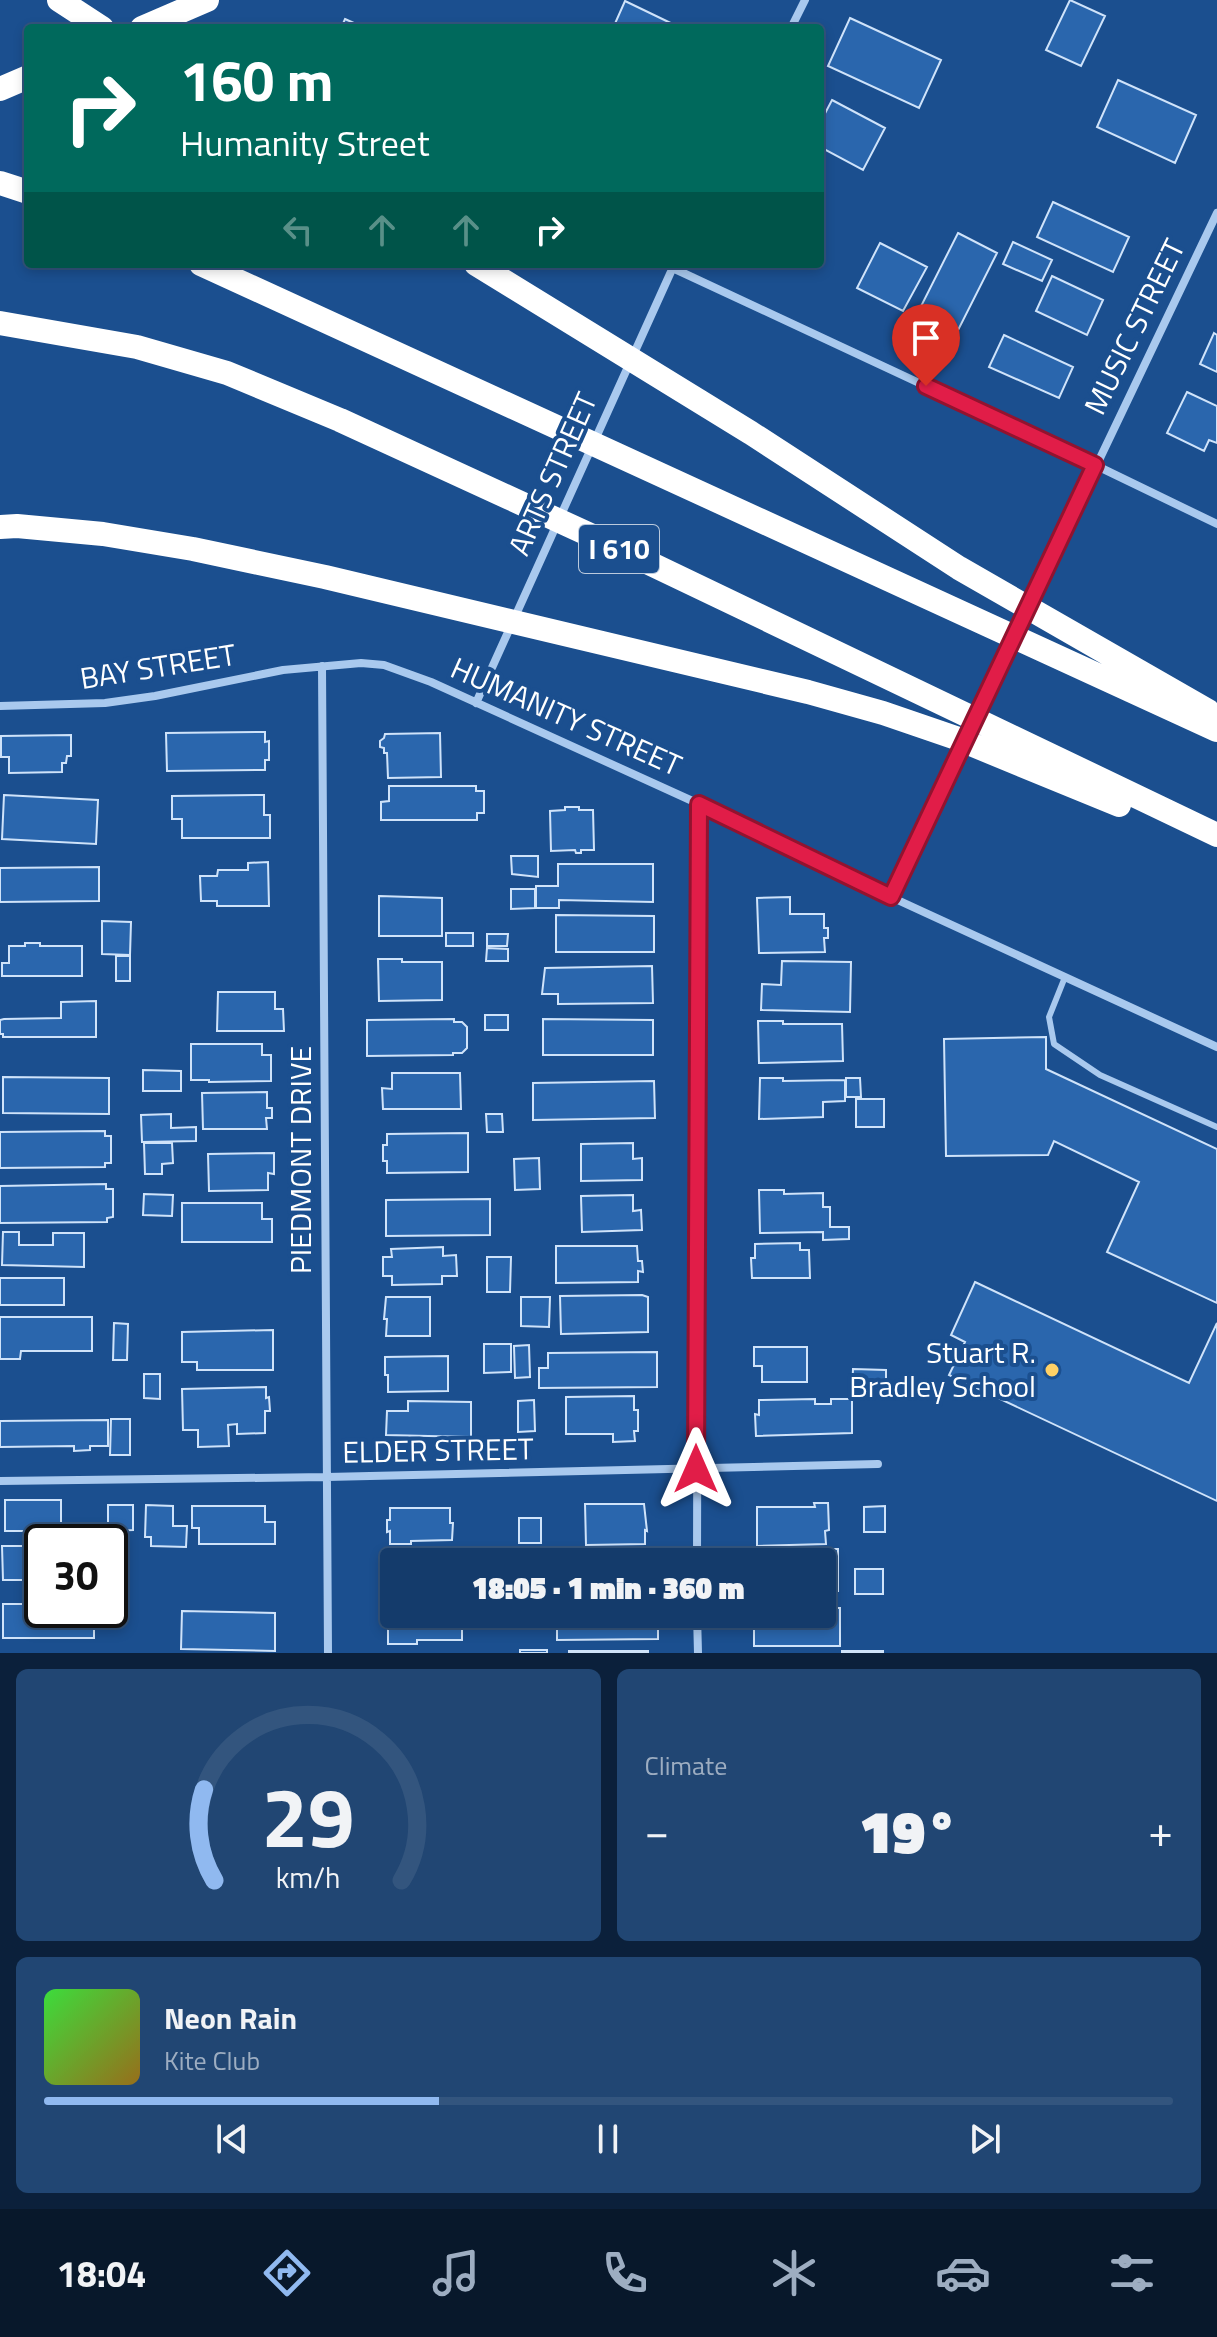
<!DOCTYPE html>
<meta charset="utf-8">
<style>
:root{--surface:#143b6b;--page:#214673;--text:#f1f3f6;--muted:#9dadc1;--line:#33557e;--accent:#90b9f0}
body{margin:0;font-family:"Titillium Web",sans-serif;background:var(--page);color:var(--text);height:100vh;display:flex;flex-direction:column;font-size:30px;white-space:nowrap}
*{box-sizing:border-box;margin:0}
p{font-size:26px;color:var(--muted)}
.icon{flex:none;width:44px;height:44px;fill:none;stroke:currentColor;stroke-width:2;stroke-linecap:round;stroke-linejoin:round}
.map{position:relative;height:1653px;overflow:hidden}
.panel{display:flex;flex-direction:column;gap:16px;padding:16px;background:#0b203b;flex:1}
.panel>*{flex:none}
.guide{position:absolute;left:24px;top:24px;width:800px;height:244px;border-radius:8px;box-shadow:0 4px 12px #0003,0 0 0 2px var(--line);background:#00695c;color:#fff;overflow:hidden}
.speed{position:absolute;left:24px;top:1524px;display:flex;gap:16px;font-size:40px;font-weight:700;text-align:center}
.speed>*{display:grid;place-content:center;width:104px;height:104px;border-radius:50%;background:var(--surface);box-shadow:0 4px 12px #0003,0 0 0 2px var(--line);line-height:1}
.speed .limit{border:4px solid #111;border-radius:12px;background:#fff;color:#111}
.pin{position:absolute;display:grid;place-items:center;width:68px;height:68px;color:#fff;margin:-82px -34px;border-radius:50% 50% 50% 0;rotate:-45deg;box-shadow:0 0 8px #0007}
.pin .icon{rotate:45deg}
.me{position:absolute;width:88px;margin:-44px;rotate:0deg;stroke-linejoin:round;filter:drop-shadow(0 0 6px #0008)}
.turn{display:flex;align-items:center;gap:28px;height:168px;padding:0 24px;font-size:36px}
.turn .icon{width:104px;height:104px;stroke-width:2.5}
.turn b{display:block;font-size:56px;line-height:68px}
.lanes{display:flex;align-items:center;height:76px;padding:0 24px;background:#0003;justify-content:center;gap:40px;direction:ltr}
.lanes .off{opacity:.35}
.big{font-size:60px;font-weight:800;line-height:1.1}
.panel .tile{flex:1;display:flex;flex-direction:column;justify-content:center;gap:12px;min-width:0;padding:0 28px;border-radius:12px;background:var(--page)}
.panel .dial{align-items:center;gap:0}
.dial svg{height:208px;overflow:visible;fill:none;stroke:var(--line);stroke-width:7;stroke-linecap:round;text-anchor:middle}
.dial text{fill:var(--text);stroke:none}
.song{display:flex;align-items:center;gap:24px}
.cover{width:96px;height:96px;border-radius:12px;background:linear-gradient(135deg,hsl(120 70% 55%),hsl(40 70% 35%))}
.played{height:8px;border-radius:4px;background:linear-gradient(90deg,var(--accent) 35%,var(--line) 35%)}
.keys{display:flex;justify-content:space-around;direction:ltr}
.heat{display:flex;justify-content:space-between;align-items:center;font-size:44px;direction:ltr}
.panel .tiles{flex:1;display:grid;gap:16px;grid-template-columns:1fr 1fr}
.tile:last-child{grid-column:span 2}
.trip{position:absolute;left:380px;top:1548px;width:456px;height:80px;border-radius:8px;background:var(--surface);box-shadow:0 4px 12px #0003,0 0 0 2px var(--line);font-weight:800;line-height:80px;text-align:center}
.menu{display:flex;height:128px;justify-content:space-around;align-items:center;background:#08182b;color:var(--muted)}
.menu .icon{width:56px;height:56px}
.menu .selected{color:var(--accent)}
.menu b{font-size:36px;color:var(--text)}
.map>svg:first-child{display:block}
.building{fill:#2a66ad;stroke:#cfe3fa;stroke-width:2}
.lines{fill:none;stroke-linecap:round;stroke-linejoin:round}
.lane{stroke:#a9c9ee;stroke-width:6}
.street{stroke:#a9c9ee;stroke-width:8}
.highway{stroke:#fff;stroke-width:24}
.highway-bridge{stroke:#fff;stroke-width:24}
.route-casing{stroke:#92132f;stroke-width:20}
.route{stroke:#e11d48;stroke-width:14}
.poi-dot{fill:#ffd166;stroke:#1b4f8f;stroke-width:3}
.labels{text-anchor:middle;stroke-width:8;stroke-linejoin:round;paint-order:stroke}
.shield{fill:#1b4f8f;stroke:#bbcadd;stroke-width:2}
.shield-label{font-size:28px;font-weight:bold;fill:#fff}
.street-label{font-size:30px;fill:#fff;stroke:#1b4f8f}
.poi-label{font-size:30px;fill:#fff;stroke:#1b4f8f;text-anchor:end}
</style>
<div class="map">
<svg width="1217" height="1653" viewBox="0 0 1217 1653">
<rect width="100%" height="100%" fill="#1b4f8f"/>
<path class="building" d="M 1070,0 L 1105,16 L 1081,66 L 1046,50 Z
M 625,1 L 681,28 L 613,28 Z
M 850,18 L 941,60 L 919,108 L 828,66 Z
M 345,19 L 365,28 L 341,28 Z
M 1118,80 L 1196,115 L 1175,163 L 1097,127 Z
M 832,100 L 885,128 L 863,170 L 820,147 L 820,123 Z
M 1053,202 L 1129,237 L 1113,272 L 1037,237 Z
M 958,233 L 997,253 L 947,352 L 908,332 Z
M 1013,242 L 1052,260 L 1042,281 L 1003,264 Z
M 880,243 L 927,267 L 903,311 L 857,288 Z
M 1052,276 L 1103,300 L 1087,335 L 1036,311 Z
M 1214,333 L 1217,335 L 1217,372 L 1200,364 Z
M 1004,335 L 1073,367 L 1059,398 L 989,367 Z
M 1187,392 L 1217,406 L 1217,443 L 1209,440 L 1204,451 L 1167,433 Z
M 265,732 L 265,742 L 269,741 L 269,760 L 265,760 L 265,770 L 167,771 L 166,733 Z
M 440,733 L 441,777 L 388,778 L 387,753 L 384,753 L 384,748 L 380,747 L 380,741 L 384,738 L 385,734 Z
M 71,735 L 71,756 L 67,756 L 66,763 L 62,763 L 62,772 L 9,773 L 9,757 L 1,757 L 1,736 Z
M 389,786 L 476,786 L 476,791 L 484,791 L 484,813 L 477,813 L 477,820 L 381,820 L 381,802 L 389,801 Z
M 4,795 L 98,800 L 96,844 L 2,839 Z
M 264,795 L 264,815 L 270,815 L 270,838 L 182,838 L 182,819 L 172,819 L 172,796 Z
M 565,807 L 579,807 L 579,810 L 593,810 L 594,850 L 581,850 L 581,853 L 576,853 L 575,850 L 551,851 L 550,811 L 565,810 Z
M 511,856 L 538,856 L 538,877 L 512,874 Z
M 268,862 L 269,906 L 217,906 L 217,901 L 201,901 L 200,876 L 217,876 L 218,870 L 248,870 L 248,863 Z
M 558,864 L 653,864 L 653,902 L 559,900 L 559,908 L 536,908 L 536,886 L 558,886 Z
M 99,867 L 99,901 L 0,902 L 0,868 Z
M 511,889 L 535,889 L 535,908 L 511,909 Z
M 379,896 L 442,898 L 442,936 L 379,936 Z
M 790,897 L 790,914 L 824,914 L 824,928 L 828,928 L 828,938 L 824,938 L 825,952 L 759,953 L 757,898 Z
M 556,915 L 654,916 L 654,952 L 556,952 Z
M 102,921 L 131,922 L 130,955 L 102,954 Z
M 446,933 L 473,933 L 473,946 L 446,946 Z
M 487,934 L 508,934 L 507,946 L 487,946 Z
M 25,943 L 40,943 L 40,946 L 82,946 L 82,976 L 2,976 L 2,963 L 9,963 L 9,946 L 25,946 Z
M 487,948 L 508,949 L 508,961 L 486,961 Z
M 116,956 L 130,956 L 130,981 L 116,981 Z
M 378,959 L 402,959 L 402,962 L 442,962 L 442,1000 L 379,1001 Z
M 782,961 L 851,962 L 850,1012 L 761,1010 L 762,984 L 781,985 Z
M 652,966 L 653,1003 L 558,1004 L 558,994 L 542,994 L 545,968 Z
M 218,992 L 275,992 L 275,1009 L 283,1009 L 284,1031 L 217,1031 Z
M 96,1001 L 96,1037 L 3,1037 L 3,1034 L 0,1034 L 0,1020 L 4,1019 L 61,1018 L 61,1002 Z
M 485,1015 L 508,1015 L 508,1030 L 485,1030 Z
M 454,1019 L 454,1022 L 462,1022 L 467,1027 L 467,1048 L 462,1053 L 453,1053 L 453,1055 L 367,1056 L 367,1020 Z
M 543,1019 L 653,1020 L 653,1055 L 543,1055 Z
M 758,1021 L 783,1021 L 783,1024 L 842,1024 L 843,1061 L 759,1063 Z
M 1046,1037 L 1046,1069 L 1217,1149 L 1217,1303 L 1107,1252 L 1139,1182 L 1054,1141 L 1048,1155 L 946,1156 L 944,1039 Z
M 191,1044 L 262,1044 L 262,1055 L 271,1055 L 271,1081 L 209,1082 L 209,1080 L 191,1080 Z
M 143,1070 L 181,1071 L 181,1091 L 143,1091 Z
M 392,1073 L 460,1073 L 461,1109 L 383,1109 L 382,1088 L 392,1089 Z
M 3,1077 L 109,1078 L 109,1114 L 3,1113 Z
M 760,1078 L 783,1078 L 783,1081 L 845,1080 L 845,1101 L 823,1102 L 823,1117 L 759,1119 Z
M 846,1078 L 860,1078 L 861,1097 L 846,1097 Z
M 654,1081 L 655,1118 L 533,1120 L 533,1083 Z
M 267,1092 L 267,1108 L 272,1108 L 272,1118 L 266,1118 L 267,1129 L 203,1129 L 202,1093 Z
M 856,1099 L 884,1099 L 884,1127 L 856,1127 Z
M 171,1114 L 171,1128 L 196,1127 L 196,1141 L 142,1142 L 141,1115 Z
M 486,1114 L 502,1114 L 503,1132 L 487,1132 Z
M 105,1131 L 105,1136 L 111,1136 L 111,1163 L 105,1163 L 105,1167 L 0,1168 L 0,1132 Z
M 468,1133 L 468,1172 L 387,1173 L 387,1161 L 383,1161 L 383,1145 L 387,1145 L 387,1134 Z
M 144,1143 L 172,1143 L 173,1163 L 162,1164 L 162,1174 L 145,1174 Z
M 633,1143 L 633,1159 L 642,1158 L 642,1180 L 581,1181 L 581,1144 Z
M 274,1153 L 274,1174 L 268,1173 L 268,1190 L 209,1191 L 208,1154 Z
M 539,1158 L 540,1189 L 515,1190 L 514,1159 Z
M 106,1184 L 106,1189 L 113,1189 L 113,1217 L 107,1218 L 107,1222 L 0,1223 L 0,1186 Z
M 759,1190 L 784,1190 L 784,1194 L 823,1193 L 823,1207 L 830,1207 L 830,1227 L 849,1227 L 849,1239 L 823,1240 L 823,1232 L 760,1233 Z
M 144,1194 L 173,1195 L 172,1216 L 143,1215 Z
M 633,1195 L 633,1211 L 641,1210 L 642,1230 L 582,1232 L 581,1196 Z
M 490,1199 L 490,1235 L 386,1236 L 386,1200 Z
M 182,1203 L 262,1203 L 262,1219 L 272,1219 L 272,1242 L 182,1242 Z
M 3,1232 L 19,1232 L 19,1245 L 53,1245 L 53,1233 L 84,1233 L 84,1267 L 2,1265 Z
M 800,1243 L 800,1250 L 809,1250 L 810,1278 L 752,1278 L 751,1258 L 755,1258 L 755,1244 Z
M 556,1246 L 637,1246 L 638,1261 L 642,1261 L 643,1272 L 638,1271 L 638,1282 L 556,1283 Z
M 443,1247 L 443,1256 L 456,1255 L 457,1276 L 442,1276 L 442,1284 L 392,1285 L 392,1276 L 383,1276 L 383,1257 L 392,1257 L 391,1249 Z
M 487,1257 L 511,1257 L 510,1292 L 487,1292 Z
M 0,1278 L 64,1278 L 64,1305 L 0,1305 Z
M 975,1282 L 1189,1383 L 1217,1323 L 1217,1501 L 949,1375 L 965,1342 L 951,1335 Z
M 642,1295 L 648,1297 L 648,1332 L 561,1334 L 560,1296 Z
M 386,1297 L 430,1297 L 430,1336 L 386,1336 L 387,1319 L 384,1319 Z
M 521,1297 L 550,1297 L 549,1327 L 521,1326 Z
M 0,1317 L 92,1317 L 92,1351 L 21,1351 L 20,1359 L 0,1359 Z
M 114,1323 L 128,1324 L 127,1360 L 113,1360 Z
M 273,1330 L 273,1370 L 197,1370 L 197,1362 L 182,1362 L 182,1332 Z
M 484,1344 L 511,1344 L 511,1372 L 484,1373 Z
M 529,1345 L 530,1377 L 515,1378 L 514,1346 Z
M 754,1347 L 807,1347 L 807,1382 L 762,1382 L 762,1366 L 754,1366 Z
M 657,1352 L 657,1387 L 539,1388 L 539,1368 L 548,1368 L 548,1353 Z
M 448,1356 L 448,1391 L 388,1392 L 388,1375 L 385,1375 L 385,1357 Z
M 853,1369 L 886,1370 L 886,1393 L 852,1393 Z
M 144,1374 L 160,1374 L 160,1399 L 144,1398 Z
M 266,1387 L 266,1398 L 269,1397 L 270,1411 L 265,1411 L 265,1433 L 237,1434 L 237,1424 L 228,1425 L 229,1446 L 198,1447 L 198,1430 L 183,1430 L 182,1389 Z
M 634,1396 L 634,1410 L 638,1410 L 638,1431 L 634,1431 L 635,1441 L 613,1442 L 613,1434 L 566,1434 L 566,1397 Z
M 815,1399 L 815,1404 L 831,1404 L 831,1399 L 852,1399 L 852,1433 L 756,1436 L 755,1414 L 759,1415 L 759,1400 Z
M 534,1400 L 535,1431 L 518,1432 L 518,1401 Z
M 408,1401 L 471,1402 L 471,1437 L 386,1435 L 387,1411 L 408,1411 Z
M 111,1419 L 130,1419 L 130,1455 L 110,1455 Z
M 108,1420 L 108,1446 L 90,1446 L 90,1450 L 74,1451 L 74,1446 L 0,1447 L 0,1421 Z
M 5,1500 L 61,1500 L 61,1531 L 5,1531 Z
M 814,1503 L 828,1503 L 829,1530 L 825,1531 L 826,1544 L 757,1546 L 757,1507 L 815,1507 Z
M 585,1504 L 644,1504 L 647,1531 L 645,1530 L 645,1544 L 586,1545 Z
M 108,1505 L 133,1505 L 133,1530 L 108,1531 Z
M 146,1505 L 173,1506 L 173,1526 L 187,1526 L 186,1547 L 151,1546 L 151,1537 L 145,1537 Z
M 192,1506 L 265,1506 L 265,1522 L 275,1522 L 275,1544 L 199,1544 L 199,1528 L 192,1528 Z
M 885,1506 L 885,1532 L 864,1532 L 864,1507 Z
M 390,1508 L 450,1508 L 450,1523 L 453,1523 L 452,1540 L 411,1541 L 411,1544 L 390,1544 L 390,1531 L 387,1532 L 387,1520 L 390,1520 Z
M 519,1518 L 541,1518 L 541,1543 L 519,1543 Z
M 2,1546 L 42,1546 L 42,1580 L 3,1580 Z
M 757,1549 L 838,1549 L 838,1591 L 822,1591 L 822,1562 L 757,1562 Z
M 644,1553 L 644,1562 L 569,1562 L 569,1555 Z
M 855,1569 L 883,1569 L 883,1594 L 855,1594 Z
M 3,1604 L 42,1604 L 42,1610 L 94,1610 L 94,1638 L 3,1638 Z
M 388,1606 L 394,1606 L 394,1614 L 462,1614 L 462,1640 L 417,1640 L 417,1644 L 388,1644 Z
M 822,1608 L 840,1608 L 840,1646 L 754,1646 L 754,1625 L 761,1625 L 761,1614 L 822,1614 Z
M 182,1611 L 275,1613 L 275,1651 L 181,1649 Z
M 490,1614 L 514,1614 L 514,1618 L 490,1617 Z
M 557,1614 L 658,1614 L 658,1639 L 557,1640 Z
M 520,1650 L 547,1650 L 547,1653 L 520,1653 Z
M 569,1651 L 648,1651 L 648,1653 L 569,1653 Z
M 842,1651 L 883,1651 L 883,1653 L 842,1653 Z"/>
<g class="lines">
<path class="lane" d="M 1065,977 L 1049,1017 L 1054,1044 L 1100,1075 L 1217,1127"/>
<path class="street" d="M 791,28 L 805,0
M 664,264 L 1095,465 L 1217,524
M 322,666 L 328,1653
M 476,703 L 674,265
M 0,706 L 105,703 L 155,696 L 283,670 L 361,663 L 384,665 L 431,682 L 699,804 L 891,897 L 1217,1047
M 976,718 L 1217,213
M 891,897 L 963,744
M 0,1481 L 327,1477 L 878,1464
M 697,1562 L 699,804
M 697,1614 L 698,1653"/>
<path class="highway" d="M 59,0 L 102,28
M 142,28 L 207,0
M 0,89 L 28,77
M 0,183 L 28,192"/>
<path class="highway-bridge" d="M 201,264 L 1217,730
M 476,264 L 751,433 L 959,568 L 1208,711
M 0,323 L 137,347 L 227,373 L 340,420 L 601,540 L 1217,835
M 0,527 L 17,526 L 103,534 L 193,549 L 325,577 L 808,692 L 883,713 L 956,738 L 1119,805"/>
</g>
<g class="lines">
<defs>
<path id="route" d="M 696,1469 L 699,804 L 891,897 L 1095,465 L 926,386"/>
</defs>
<use href="#route" class="route-casing"/>
<use href="#route" class="route"/>
</g>
<circle class="poi-dot" cx="1052" cy="1370" r="8"/>
<g class="labels">
<rect class="shield" x="579" y="525" width="80" height="48" rx="6"/>
<g class="shield-label">
<text x="619" y="559">I 610</text>
</g>
<g class="street-label">
<text transform="translate(1135 327) rotate(-64)" y="10">MUSIC STREET</text>
<text transform="translate(553 474) rotate(-66)" y="10">ARTS STREET</text>
<text transform="translate(158 667) rotate(-9)" y="10">BAY STREET</text>
<text transform="translate(566 717) rotate(24)" y="10">HUMANITY STREET</text>
<text transform="translate(301 1160) rotate(-90)" y="10">PIEDMONT DRIVE</text>
<text transform="translate(438 1451) rotate(-1)" y="10">ELDER STREET</text>
</g>
<g class="poi-label">
<text x="1036" y="1363">Stuart R.<tspan x="1036" dy="34">Bradley School</tspan></text>
</g>
</g>
</svg>
<div class="speed"><div class="limit">30</div></div>
<div class="pin" style="left:926px;top:386px;background:#d93025"><svg class="icon" aria-label="arrive" viewBox="0 0 24 24"><path d="M6 21V4h12l-3 4 3 4H6"/></svg></div>
<svg class="me" style="left:696px;top:1469px" viewBox="-20 -20 40 40"><path d="M0-17L14 15 0 8-14 15z" fill="#e11d48" stroke="#fff" stroke-width="4"/></svg>
<div class="trip">18:05 · 1 min · 360 m</div>
<div class="guide">
<div class="turn"><svg class="icon" aria-label="right" viewBox="0 0 24 24"><path d="M7 20v-9h11M14 6l5 5-5 5"/></svg><div><b>160 m</b>Humanity Street</div></div>
<div class="lanes"><svg class="icon off" aria-label="left" viewBox="0 0 24 24"><path d="M17 20v-9H6M10 6l-5 5 5 5"/></svg><svg class="icon off" aria-label="ahead" viewBox="0 0 24 24"><path d="M12 20V5M6 11l6-6 6 6"/></svg><svg class="icon off" aria-label="ahead" viewBox="0 0 24 24"><path d="M12 20V5M6 11l6-6 6 6"/></svg><svg class="icon" aria-label="right" viewBox="0 0 24 24"><path d="M7 20v-9h11M14 6l5 5-5 5"/></svg></div>
</div>
</div>
<section class="panel">
<div class="tiles">
<div class="tile dial"><svg viewBox="0 0 100 80">
<path d="M14 69A42 42 0 1 1 86 69"/>
<path d="M14 69A42 42 0 0 1 10 34" stroke="#90b9f0"/>
<text x="50" y="56" font-size="32" font-weight="700">29</text>
<text x="50" y="72" font-size="11">km/h</text>
</svg></div>
<div class="tile"><p>Climate</p>
<div class="heat"><a>−</a><b class="big">19°</b><a>+</a></div>
</div>
<div class="tile">
<div class="song"><i class="cover"></i><div><b>Neon Rain</b><p>Kite Club</p></div></div>
<div class="played"></div>
<div class="keys"><svg class="icon" aria-label="previous" viewBox="0 0 24 24"><path d="M18 5L8 12l10 7zM5 5v14"/></svg><svg class="icon" aria-label="pause" viewBox="0 0 24 24"><path d="M8 5v14M16 5v14"/></svg><svg class="icon" aria-label="next" viewBox="0 0 24 24"><path d="M6 5l10 7-10 7zM19 5v14"/></svg></div>
</div>
</div>
</section>
<nav class="menu">
<b>18:04</b>
<svg class="icon selected" aria-label="directions" viewBox="0 0 24 24"><path d="M12 3l9 9-9 9-9-9zM9 14v-3h6M13 9l2 2-2 2"/></svg>
<svg class="icon" aria-label="music" viewBox="0 0 24 24"><path d="M9 18V5l10-2v13"/><circle cx="6" cy="18" r="3"/><circle cx="16" cy="16" r="3"/></svg>
<svg class="icon" aria-label="phone" viewBox="0 0 24 24"><path d="M5 4h4l2 5-3 2q2 4 5 5l2-3 5 2v4C11 20 4 13 5 4z"/></svg>
<svg class="icon" aria-label="climate" viewBox="0 0 24 24"><path d="M12 3v18M4 7l16 10M4 17L20 7"/></svg>
<svg class="icon" aria-label="car" viewBox="0 0 24 24"><path d="M5 17H2v-5l4-1 3-4h7l3 4 3 1v5h-3M9 17h6M6 11h13"/><circle cx="7" cy="17" r="2"/><circle cx="17" cy="17" r="2"/></svg>
<svg class="icon" aria-label="filters" viewBox="0 0 24 24"><path d="M4 7h16M4 17h16"/><circle cx="9" cy="7" r="2"/><circle cx="15" cy="17" r="2"/></svg>
</nav>
